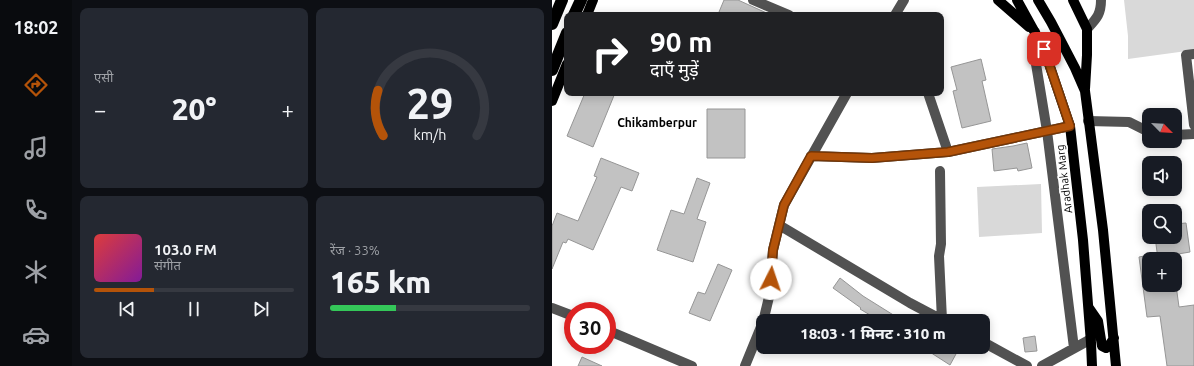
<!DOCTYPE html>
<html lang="hi">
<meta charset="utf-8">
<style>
:root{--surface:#171b24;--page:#242831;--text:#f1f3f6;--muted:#9ea1a6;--line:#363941;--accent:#b45309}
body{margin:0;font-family:Ubuntu,"Noto Sans Devanagari",sans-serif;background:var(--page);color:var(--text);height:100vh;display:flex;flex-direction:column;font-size:15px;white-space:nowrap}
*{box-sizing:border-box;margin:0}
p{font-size:13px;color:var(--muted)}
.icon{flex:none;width:22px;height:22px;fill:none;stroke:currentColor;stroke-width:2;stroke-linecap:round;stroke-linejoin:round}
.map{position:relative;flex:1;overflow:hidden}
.panel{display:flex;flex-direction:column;gap:8px;padding:8px;background:#0d0f14;width:480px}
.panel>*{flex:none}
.hud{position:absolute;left:12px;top:12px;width:380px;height:84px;border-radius:8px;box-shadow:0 2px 10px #0003;background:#202124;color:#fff;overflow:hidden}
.needle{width:26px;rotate:114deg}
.buttons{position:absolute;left:590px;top:108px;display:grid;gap:8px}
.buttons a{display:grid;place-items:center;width:40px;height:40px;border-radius:8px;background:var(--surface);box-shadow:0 2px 10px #0003;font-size:20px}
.speed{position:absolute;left:12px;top:302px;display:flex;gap:8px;font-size:20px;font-weight:700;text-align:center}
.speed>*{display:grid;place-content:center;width:52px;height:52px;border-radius:50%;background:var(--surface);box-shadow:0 2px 10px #0003;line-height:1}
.speed .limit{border:6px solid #d22;background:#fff;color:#111}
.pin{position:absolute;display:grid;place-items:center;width:34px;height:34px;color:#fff;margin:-17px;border-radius:8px;box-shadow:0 2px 6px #0006}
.me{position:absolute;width:44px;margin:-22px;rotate:4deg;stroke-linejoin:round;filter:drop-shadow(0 0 3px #0008)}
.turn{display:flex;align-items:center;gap:14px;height:84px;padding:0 20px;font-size:18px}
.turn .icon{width:52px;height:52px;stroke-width:2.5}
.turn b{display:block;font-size:28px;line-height:34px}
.big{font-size:30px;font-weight:800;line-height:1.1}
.panel .tile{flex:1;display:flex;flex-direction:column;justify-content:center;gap:6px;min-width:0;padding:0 14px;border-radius:8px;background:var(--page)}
.panel .dial{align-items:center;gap:0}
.dial svg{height:104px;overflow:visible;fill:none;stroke:var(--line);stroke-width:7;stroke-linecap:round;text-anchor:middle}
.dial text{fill:var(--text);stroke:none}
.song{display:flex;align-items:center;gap:12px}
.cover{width:48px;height:48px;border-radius:6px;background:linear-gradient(135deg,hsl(0 70% 55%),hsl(290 70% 35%))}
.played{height:4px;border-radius:2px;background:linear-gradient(90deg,var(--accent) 30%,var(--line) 30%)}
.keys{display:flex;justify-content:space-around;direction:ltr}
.heat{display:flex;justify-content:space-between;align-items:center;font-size:22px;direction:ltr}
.charge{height:6px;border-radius:3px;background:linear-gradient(90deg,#34c759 33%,var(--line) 0)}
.panel .tiles{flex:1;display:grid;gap:8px;grid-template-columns:repeat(2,1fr)}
.trip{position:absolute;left:204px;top:314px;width:234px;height:40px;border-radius:8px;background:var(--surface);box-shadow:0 2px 10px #0003;font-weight:800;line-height:40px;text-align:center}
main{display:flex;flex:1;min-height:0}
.menu{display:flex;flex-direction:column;width:72px;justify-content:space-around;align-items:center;background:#090b0e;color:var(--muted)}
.menu .icon{width:28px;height:28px}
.menu .on{color:var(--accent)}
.menu b{font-size:18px;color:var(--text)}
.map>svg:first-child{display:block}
.green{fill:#d9d9d9}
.building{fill:#c2c2c2;stroke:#969696}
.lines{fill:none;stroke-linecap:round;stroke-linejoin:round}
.minor{stroke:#525252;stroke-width:10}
.major{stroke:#000;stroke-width:10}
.highway{stroke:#000;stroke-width:12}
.route-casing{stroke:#753606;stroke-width:10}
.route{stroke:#b45309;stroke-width:7}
.labels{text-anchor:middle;stroke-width:3.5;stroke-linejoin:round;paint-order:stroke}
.street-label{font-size:11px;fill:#000;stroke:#fff}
.neighbourhood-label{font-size:12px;font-weight:bold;fill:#000;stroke:#fff}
</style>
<main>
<nav class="menu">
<b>18:02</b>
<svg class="icon on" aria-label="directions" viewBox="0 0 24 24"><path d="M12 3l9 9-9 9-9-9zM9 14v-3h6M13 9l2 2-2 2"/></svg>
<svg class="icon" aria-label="music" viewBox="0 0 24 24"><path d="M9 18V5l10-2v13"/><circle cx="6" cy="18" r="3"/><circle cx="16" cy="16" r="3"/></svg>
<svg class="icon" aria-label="phone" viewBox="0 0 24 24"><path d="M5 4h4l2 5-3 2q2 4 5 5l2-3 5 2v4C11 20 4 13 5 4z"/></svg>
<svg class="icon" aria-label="climate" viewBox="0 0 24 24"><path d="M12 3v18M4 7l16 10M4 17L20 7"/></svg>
<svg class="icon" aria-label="car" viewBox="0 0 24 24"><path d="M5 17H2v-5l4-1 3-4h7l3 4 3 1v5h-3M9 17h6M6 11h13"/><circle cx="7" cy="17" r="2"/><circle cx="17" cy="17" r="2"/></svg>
</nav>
<section class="panel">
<div class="tiles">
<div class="tile"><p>एसी</p>
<div class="heat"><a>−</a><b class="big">20°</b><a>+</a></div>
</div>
<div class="tile dial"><svg viewBox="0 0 100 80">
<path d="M14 69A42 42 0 1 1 86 69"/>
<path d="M14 69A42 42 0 0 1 10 34" stroke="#b45309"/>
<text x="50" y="56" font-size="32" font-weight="700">29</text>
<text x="50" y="72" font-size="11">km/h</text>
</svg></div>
<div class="tile">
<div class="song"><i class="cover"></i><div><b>103.0 FM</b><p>संगीत</p></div></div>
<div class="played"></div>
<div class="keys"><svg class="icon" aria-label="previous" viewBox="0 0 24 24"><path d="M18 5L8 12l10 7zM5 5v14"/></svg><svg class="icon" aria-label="pause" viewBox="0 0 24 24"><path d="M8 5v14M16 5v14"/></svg><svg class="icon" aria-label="next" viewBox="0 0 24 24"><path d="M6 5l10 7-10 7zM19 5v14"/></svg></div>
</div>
<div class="tile"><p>रेंज · 33%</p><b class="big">165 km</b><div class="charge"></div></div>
</div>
</section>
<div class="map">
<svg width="642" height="366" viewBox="0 0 642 366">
<rect width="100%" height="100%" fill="#fff"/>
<path class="green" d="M 572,0 L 642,0 L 642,50 L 576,59 L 576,36 Z
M 489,184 L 490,233 L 427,237 L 425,187 Z"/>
<path class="building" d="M 172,0 L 186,0 L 219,15 L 173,15 L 167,12 Z
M 429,59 L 434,80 L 430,81 L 439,121 L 410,128 L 401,91 L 405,90 L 399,67 Z
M 33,93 L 63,93 L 41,147 L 15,136 Z
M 155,109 L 193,109 L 193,158 L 155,158 Z
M 475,143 L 480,168 L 466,171 L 465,168 L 442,171 L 440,149 L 461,146 Z
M 49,158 L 87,173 L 80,191 L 69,187 L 41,250 L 16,239 L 14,243 L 11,242 L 0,269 L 0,226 L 5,213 L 26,221 L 45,177 L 42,176 Z
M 145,178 L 158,183 L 145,219 L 154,222 L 141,262 L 105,250 L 119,210 L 132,214 Z
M 634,223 L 638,252 L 620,255 L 620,259 L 606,259 L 603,237 L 623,237 L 623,224 Z
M 597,255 L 597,285 L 624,285 L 627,307 L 642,305 L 642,366 L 615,366 L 608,316 L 595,317 L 587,257 Z
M 166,264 L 180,270 L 158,321 L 137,313 L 146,292 L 153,294 Z
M 288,278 L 311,296 L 351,321 L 328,321 L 308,309 L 309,308 L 281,288 Z
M 483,336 L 485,351 L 473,352 L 471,338 Z
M 370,347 L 393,347 L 404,354 L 398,365 Z
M 30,357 L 50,366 L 26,366 Z"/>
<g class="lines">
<path class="minor" d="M 201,0 L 237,15
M 343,15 L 352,0
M 535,29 C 544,19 549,15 549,0
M 483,32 L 484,64 L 495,131 L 522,348
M 642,54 L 634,55 L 642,125
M 376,93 L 396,152
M 536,121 L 577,122 L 597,132
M 623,135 L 642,134
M 259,156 L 320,158 L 396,152 L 518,126
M 388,171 L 389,244 L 387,256 L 390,320
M 227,225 L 358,303 L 392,321
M 0,308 L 21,316
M 55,330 L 140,366
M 431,342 L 475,366
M 193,366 L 211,322 L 217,297 L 221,250 L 232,205 L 295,93
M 490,366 L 539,339"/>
<path class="major" d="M 446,0 L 477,27
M 465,0 L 492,49 L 518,126 L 531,240 L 539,343 L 540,366
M 486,0 L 499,22 L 523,68 L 533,91 L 551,230 L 564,366
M 521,0 L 535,29 L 535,55 L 533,89
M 35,15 L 41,0
M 0,101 L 15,64
M 537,308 L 546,321 L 550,346 L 554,348 L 557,346 L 562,338"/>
<path class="highway" d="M 22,15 L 29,0
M 0,24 L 10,0
M 0,70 L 15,33"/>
</g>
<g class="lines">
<defs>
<path id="route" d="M 219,279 L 221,250 L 232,205 L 259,156 L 320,158 L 396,152 L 518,126 L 492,49"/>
</defs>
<use href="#route" class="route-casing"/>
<use href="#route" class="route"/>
</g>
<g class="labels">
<g class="street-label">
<text transform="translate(512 179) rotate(-97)" y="4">Aradhak Marg</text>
</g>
<g class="neighbourhood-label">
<text x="105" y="127">Chikamberpur</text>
</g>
</g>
</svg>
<div class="buttons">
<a><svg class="needle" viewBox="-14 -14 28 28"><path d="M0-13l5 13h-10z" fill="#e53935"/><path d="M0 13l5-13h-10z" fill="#9ea1a6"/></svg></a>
<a><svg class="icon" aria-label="sound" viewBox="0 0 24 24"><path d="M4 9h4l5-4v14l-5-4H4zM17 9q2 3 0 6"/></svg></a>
<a><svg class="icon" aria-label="search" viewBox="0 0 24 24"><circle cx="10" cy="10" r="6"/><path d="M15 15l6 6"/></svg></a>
<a>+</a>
</div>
<div class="speed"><div class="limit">30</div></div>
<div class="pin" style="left:492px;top:49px;background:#d93025"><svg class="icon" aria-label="arrive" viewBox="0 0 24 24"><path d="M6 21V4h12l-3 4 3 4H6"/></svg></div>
<svg class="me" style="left:219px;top:279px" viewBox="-20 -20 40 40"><circle r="19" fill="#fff"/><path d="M0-13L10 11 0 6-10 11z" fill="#b45309"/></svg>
<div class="trip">18:03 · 1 मिनट · 310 m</div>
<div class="hud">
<div class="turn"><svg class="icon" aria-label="right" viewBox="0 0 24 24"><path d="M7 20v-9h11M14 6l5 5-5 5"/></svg><div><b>90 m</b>दाएँ मुड़ें</div></div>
</div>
</div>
</main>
